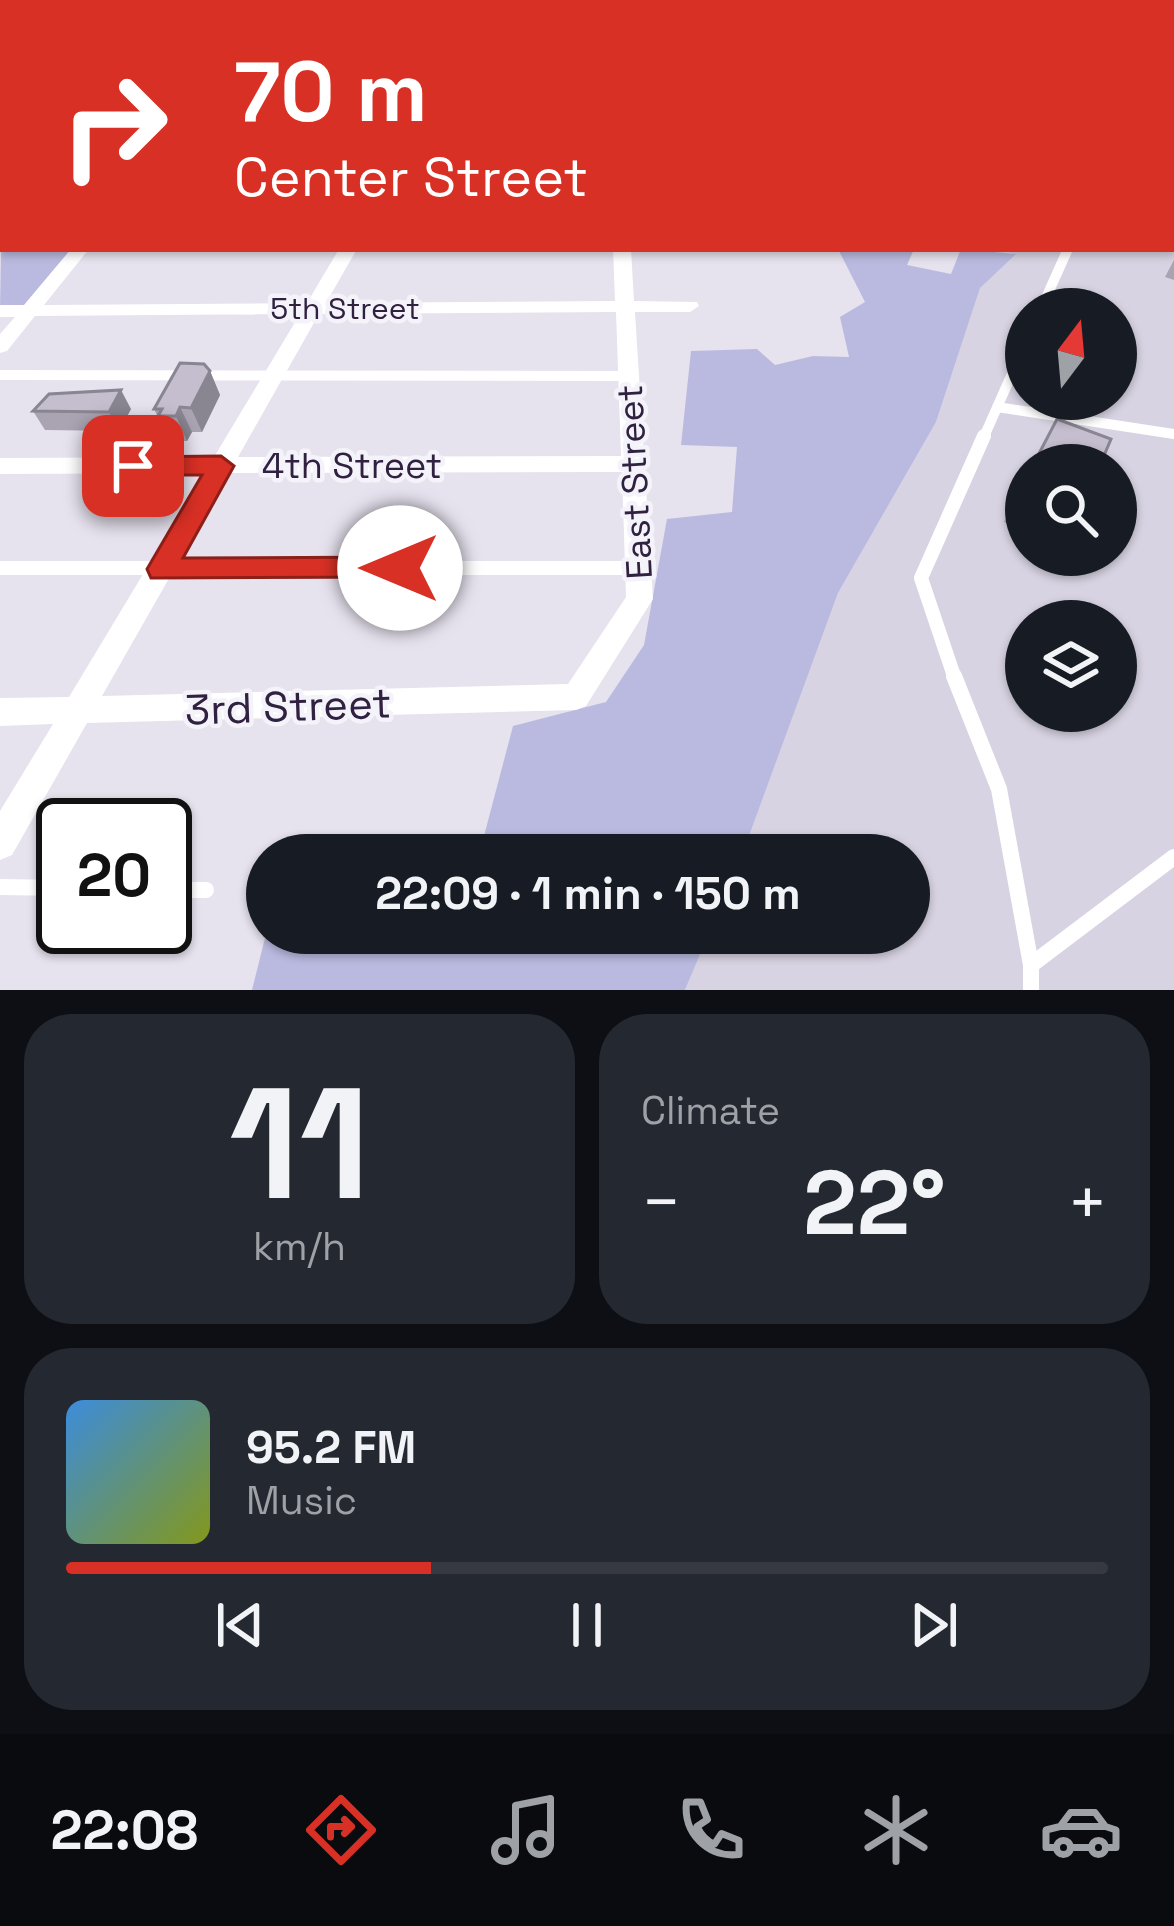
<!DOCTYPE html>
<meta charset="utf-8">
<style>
:root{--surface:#171b24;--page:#242831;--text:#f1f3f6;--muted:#9ea1a6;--line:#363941;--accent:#d93025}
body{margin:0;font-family:"Space Grotesk",sans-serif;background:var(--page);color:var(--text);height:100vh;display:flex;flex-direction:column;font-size:45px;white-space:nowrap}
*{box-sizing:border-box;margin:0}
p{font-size:39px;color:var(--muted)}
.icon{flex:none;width:66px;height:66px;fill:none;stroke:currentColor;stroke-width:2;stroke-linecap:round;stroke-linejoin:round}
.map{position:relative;height:990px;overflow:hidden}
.panel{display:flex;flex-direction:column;gap:24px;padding:24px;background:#0d0f14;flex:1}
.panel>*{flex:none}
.top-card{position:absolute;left:0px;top:0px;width:1176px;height:252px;box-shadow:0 3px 9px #0004;background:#d93025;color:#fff;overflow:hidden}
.needle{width:78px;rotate:16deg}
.controls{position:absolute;left:1005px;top:288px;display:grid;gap:24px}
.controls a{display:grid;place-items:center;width:132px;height:132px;border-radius:50%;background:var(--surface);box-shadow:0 3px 9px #0004;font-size:60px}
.speed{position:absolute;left:36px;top:798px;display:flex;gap:24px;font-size:60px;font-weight:700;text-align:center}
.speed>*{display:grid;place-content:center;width:156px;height:156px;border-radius:50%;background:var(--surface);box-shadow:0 3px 9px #0004;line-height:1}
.speed .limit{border:6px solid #111;border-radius:18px;background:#fff;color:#111}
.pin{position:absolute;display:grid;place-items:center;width:102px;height:102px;color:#fff;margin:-51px;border-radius:24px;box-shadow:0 6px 18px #0006}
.me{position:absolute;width:132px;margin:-66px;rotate:270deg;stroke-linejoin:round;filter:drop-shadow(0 0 9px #0008)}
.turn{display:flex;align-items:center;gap:42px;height:252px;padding:0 36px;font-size:54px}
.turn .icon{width:156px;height:156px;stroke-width:2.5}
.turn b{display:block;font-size:84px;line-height:102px}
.big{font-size:90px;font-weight:600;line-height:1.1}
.panel .tile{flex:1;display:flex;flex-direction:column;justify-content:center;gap:18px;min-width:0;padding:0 42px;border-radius:48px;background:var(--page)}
.panel .dial{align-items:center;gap:0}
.dial b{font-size:156px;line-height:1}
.song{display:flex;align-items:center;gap:36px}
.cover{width:144px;height:144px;border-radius:18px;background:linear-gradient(135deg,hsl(210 70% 55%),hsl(70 70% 35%))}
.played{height:12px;border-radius:6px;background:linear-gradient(90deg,var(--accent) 35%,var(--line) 35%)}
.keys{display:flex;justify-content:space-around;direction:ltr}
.heat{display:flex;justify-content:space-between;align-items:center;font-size:66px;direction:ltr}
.panel .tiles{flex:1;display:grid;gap:24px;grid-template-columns:1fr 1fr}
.tile:last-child{grid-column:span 2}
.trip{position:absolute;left:246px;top:834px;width:684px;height:120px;border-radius:60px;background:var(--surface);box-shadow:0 3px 9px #0004;font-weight:600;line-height:120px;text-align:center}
.tabs{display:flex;height:192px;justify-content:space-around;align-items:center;background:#090b0e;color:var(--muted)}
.tabs .icon{width:84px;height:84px}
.tabs .current{color:var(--accent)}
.tabs b{font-size:54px;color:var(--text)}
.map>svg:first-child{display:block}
.built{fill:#d8d3e2;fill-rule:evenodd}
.green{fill:#babae0}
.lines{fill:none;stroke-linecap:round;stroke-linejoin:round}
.secondary-casing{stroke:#beb5ce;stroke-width:6}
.service-far4{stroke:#fff;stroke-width:6}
.service-far3{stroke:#fff;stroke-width:8}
.service-far2{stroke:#fff;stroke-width:10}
.service-far1{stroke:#fff;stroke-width:14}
.service{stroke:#fff;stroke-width:16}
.minor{fill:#fff;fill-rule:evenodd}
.tertiary{fill:#fff;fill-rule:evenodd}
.secondary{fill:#fff;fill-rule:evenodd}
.wall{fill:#a9a3b2}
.shaded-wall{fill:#898591}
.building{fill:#c4becf;stroke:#898591;stroke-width:3}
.route{fill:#d93025;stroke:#8d1f18;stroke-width:3}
.labels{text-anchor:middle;stroke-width:9;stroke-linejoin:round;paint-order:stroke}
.far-street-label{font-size:30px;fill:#302140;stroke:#f5f3fa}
.street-label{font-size:36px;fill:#302140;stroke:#f5f3fa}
.near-street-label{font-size:42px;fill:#302140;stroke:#f5f3fa}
</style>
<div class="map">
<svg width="1174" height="990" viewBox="0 0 1174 990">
<rect width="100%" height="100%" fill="#e6e2ee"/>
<path class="built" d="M 1174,24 L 1174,990 L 685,990 L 709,933 L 909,933 L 909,855 L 742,855 L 838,593 L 936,422 L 980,287 L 1015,254 L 1001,249 L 1173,249 ZM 1026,309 L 1116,309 L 1116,399 L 1026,399 ZM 1026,465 L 1116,465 L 1116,555 L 1026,555 ZM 1026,621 L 1116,621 L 1116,711 L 1026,711 Z"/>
<path class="green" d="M 3,140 L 3,249 L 80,249 L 29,311 L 0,311 Z
M 838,249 L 914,249 L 907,265 L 951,274 L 961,249 L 1016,254 L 980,288 L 936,422 L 838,593 L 742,855 L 479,855 L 513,726 L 606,702 L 644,645 L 667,519 L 732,512 L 737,447 L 681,445 L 691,351 L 757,349 L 775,365 L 813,356 L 849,357 L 840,317 L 865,302 Z
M 267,930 L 267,933 L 709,933 L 685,990 L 252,990 Z"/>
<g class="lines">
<defs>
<path id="secondary" d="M 0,16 L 3,16 L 3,24 L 0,24 Z"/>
</defs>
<use href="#secondary" class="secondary-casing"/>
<path class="service-far4" d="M 0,1 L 5,0
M 166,3 L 178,0
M 817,3 L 835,0"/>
<path class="service-far3" d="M 1066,254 L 1068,249"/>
<path class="service-far2" d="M 1041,309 L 1067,251
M 0,375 L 629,376
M 997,407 L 1174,434
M 983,439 L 1026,342"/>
<path class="service-far1" d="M 0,568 L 638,568
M 955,679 L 921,578 L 984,436"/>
<path class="service" d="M 954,676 L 999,789 L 1031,965 L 1031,990
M 0,887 L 63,888
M 165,890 L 206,890
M 1031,965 L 1174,857"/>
<path class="minor" d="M 155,0 L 168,0 L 171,3 L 158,3 Z
M 308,0 L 319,0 L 321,3 L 310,3 Z
M 746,0 L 759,0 L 762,3 L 749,3 Z
M 929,0 L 941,0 L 944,3 L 932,3 Z
M 3,57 L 3,65 L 0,66 L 0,58 Z
M 71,249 L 89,249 L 44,305 L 307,303 L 339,249 L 357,249 L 326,303 L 615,301 L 613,249 L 631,249 L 634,301 L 697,302 L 699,306 L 690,312 L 635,312 L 653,599 L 586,706 L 576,710 L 87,723 L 12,855 L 0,860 L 0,811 L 53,724 L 0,726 L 0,698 L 69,697 L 204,473 L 0,474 L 0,458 L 214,457 L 300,314 L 35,316 L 7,351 L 0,353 L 0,334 L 15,317 L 0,317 L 0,305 L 24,305 ZM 616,312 L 621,456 L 238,457 L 319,314 ZM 622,472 L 626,597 L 568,684 L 102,696 L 229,473 Z"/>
<path class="tertiary" d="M 0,135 L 3,135 L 3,145 L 0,145 Z"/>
<use href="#secondary" class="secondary"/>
</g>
<path class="wall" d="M 1174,260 L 1174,280 L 1165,277 Z
M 210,371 L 220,395 L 202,432 L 192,432 L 187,441 L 170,441 L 154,409 Z
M 131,409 L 119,431 L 45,430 L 33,411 Z
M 1026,479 L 1026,531 L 1004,522 Z"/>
<path class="shaded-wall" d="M 210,371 L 220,395 L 202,432 L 191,408 Z
M 121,390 L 131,409 L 119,431 L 109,412 Z
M 180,407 L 192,432 L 187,441 L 176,416 Z"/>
<path class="building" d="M 1173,20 L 1174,21 L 1174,124 L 1173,123 Z
M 180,363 L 204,364 L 210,371 L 191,408 L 180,407 L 176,416 L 158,416 L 162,409 L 154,409 Z
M 121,390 L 109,412 L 33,411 L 49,394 Z
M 1057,419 L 1111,439 L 1100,465 L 1033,465 Z
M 1026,480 L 1026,508 L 1014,503 Z"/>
<path class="route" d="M 221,456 L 234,466 L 183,558 L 400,557 L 410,560 L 414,568 L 410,577 L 151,578 L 147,569 L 202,475 L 133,475 L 119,466 L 133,457 Z"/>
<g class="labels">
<g class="far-street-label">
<text x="345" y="319">5th Street</text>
</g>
<g class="street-label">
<text x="352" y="478">4th Street</text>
<text transform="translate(634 482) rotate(-93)" y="13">East Street</text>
</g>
<g class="near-street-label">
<text transform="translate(288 706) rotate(-2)" y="15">3rd Street</text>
</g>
</g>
</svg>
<div class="controls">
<a><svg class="needle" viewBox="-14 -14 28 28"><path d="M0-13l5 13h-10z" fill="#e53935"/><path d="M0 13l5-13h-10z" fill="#9ea1a6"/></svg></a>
<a><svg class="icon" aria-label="search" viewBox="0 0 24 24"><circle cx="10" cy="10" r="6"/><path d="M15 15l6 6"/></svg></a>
<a><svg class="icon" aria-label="layers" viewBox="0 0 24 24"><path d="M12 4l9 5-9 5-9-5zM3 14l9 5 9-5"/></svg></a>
</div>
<div class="speed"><div class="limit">20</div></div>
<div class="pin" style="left:133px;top:466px;background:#d93025"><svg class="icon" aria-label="arrive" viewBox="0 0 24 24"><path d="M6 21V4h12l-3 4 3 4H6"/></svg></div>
<svg class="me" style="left:400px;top:568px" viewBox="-20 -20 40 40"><circle r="19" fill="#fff"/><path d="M0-13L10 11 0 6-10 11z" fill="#d93025"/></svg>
<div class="trip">22:09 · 1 min · 150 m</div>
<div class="top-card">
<div class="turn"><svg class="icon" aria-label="right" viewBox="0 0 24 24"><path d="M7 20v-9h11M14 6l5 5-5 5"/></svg><div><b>70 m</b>Center Street</div></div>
</div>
</div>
<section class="panel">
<div class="tiles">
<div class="tile dial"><b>11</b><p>km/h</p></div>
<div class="tile"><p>Climate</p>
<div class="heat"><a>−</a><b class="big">22°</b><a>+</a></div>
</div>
<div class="tile">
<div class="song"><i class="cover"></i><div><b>95.2 FM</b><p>Music</p></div></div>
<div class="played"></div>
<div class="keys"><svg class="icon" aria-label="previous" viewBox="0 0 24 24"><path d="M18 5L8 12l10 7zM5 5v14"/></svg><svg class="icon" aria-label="pause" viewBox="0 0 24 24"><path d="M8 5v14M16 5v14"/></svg><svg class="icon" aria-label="next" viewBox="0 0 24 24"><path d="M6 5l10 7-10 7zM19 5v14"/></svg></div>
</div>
</div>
</section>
<nav class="tabs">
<b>22:08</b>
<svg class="icon current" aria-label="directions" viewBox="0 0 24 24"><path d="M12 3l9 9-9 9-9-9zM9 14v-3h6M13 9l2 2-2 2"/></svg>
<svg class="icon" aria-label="music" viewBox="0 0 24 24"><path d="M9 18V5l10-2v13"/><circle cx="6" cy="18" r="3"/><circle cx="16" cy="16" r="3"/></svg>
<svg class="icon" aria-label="phone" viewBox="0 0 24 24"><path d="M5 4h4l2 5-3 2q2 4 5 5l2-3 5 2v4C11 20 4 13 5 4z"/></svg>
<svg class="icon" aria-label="climate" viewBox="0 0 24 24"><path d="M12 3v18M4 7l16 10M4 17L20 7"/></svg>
<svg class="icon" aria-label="car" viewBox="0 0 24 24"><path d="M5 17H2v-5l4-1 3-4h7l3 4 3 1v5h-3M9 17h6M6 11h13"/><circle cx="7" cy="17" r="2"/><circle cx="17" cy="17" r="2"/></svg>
</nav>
